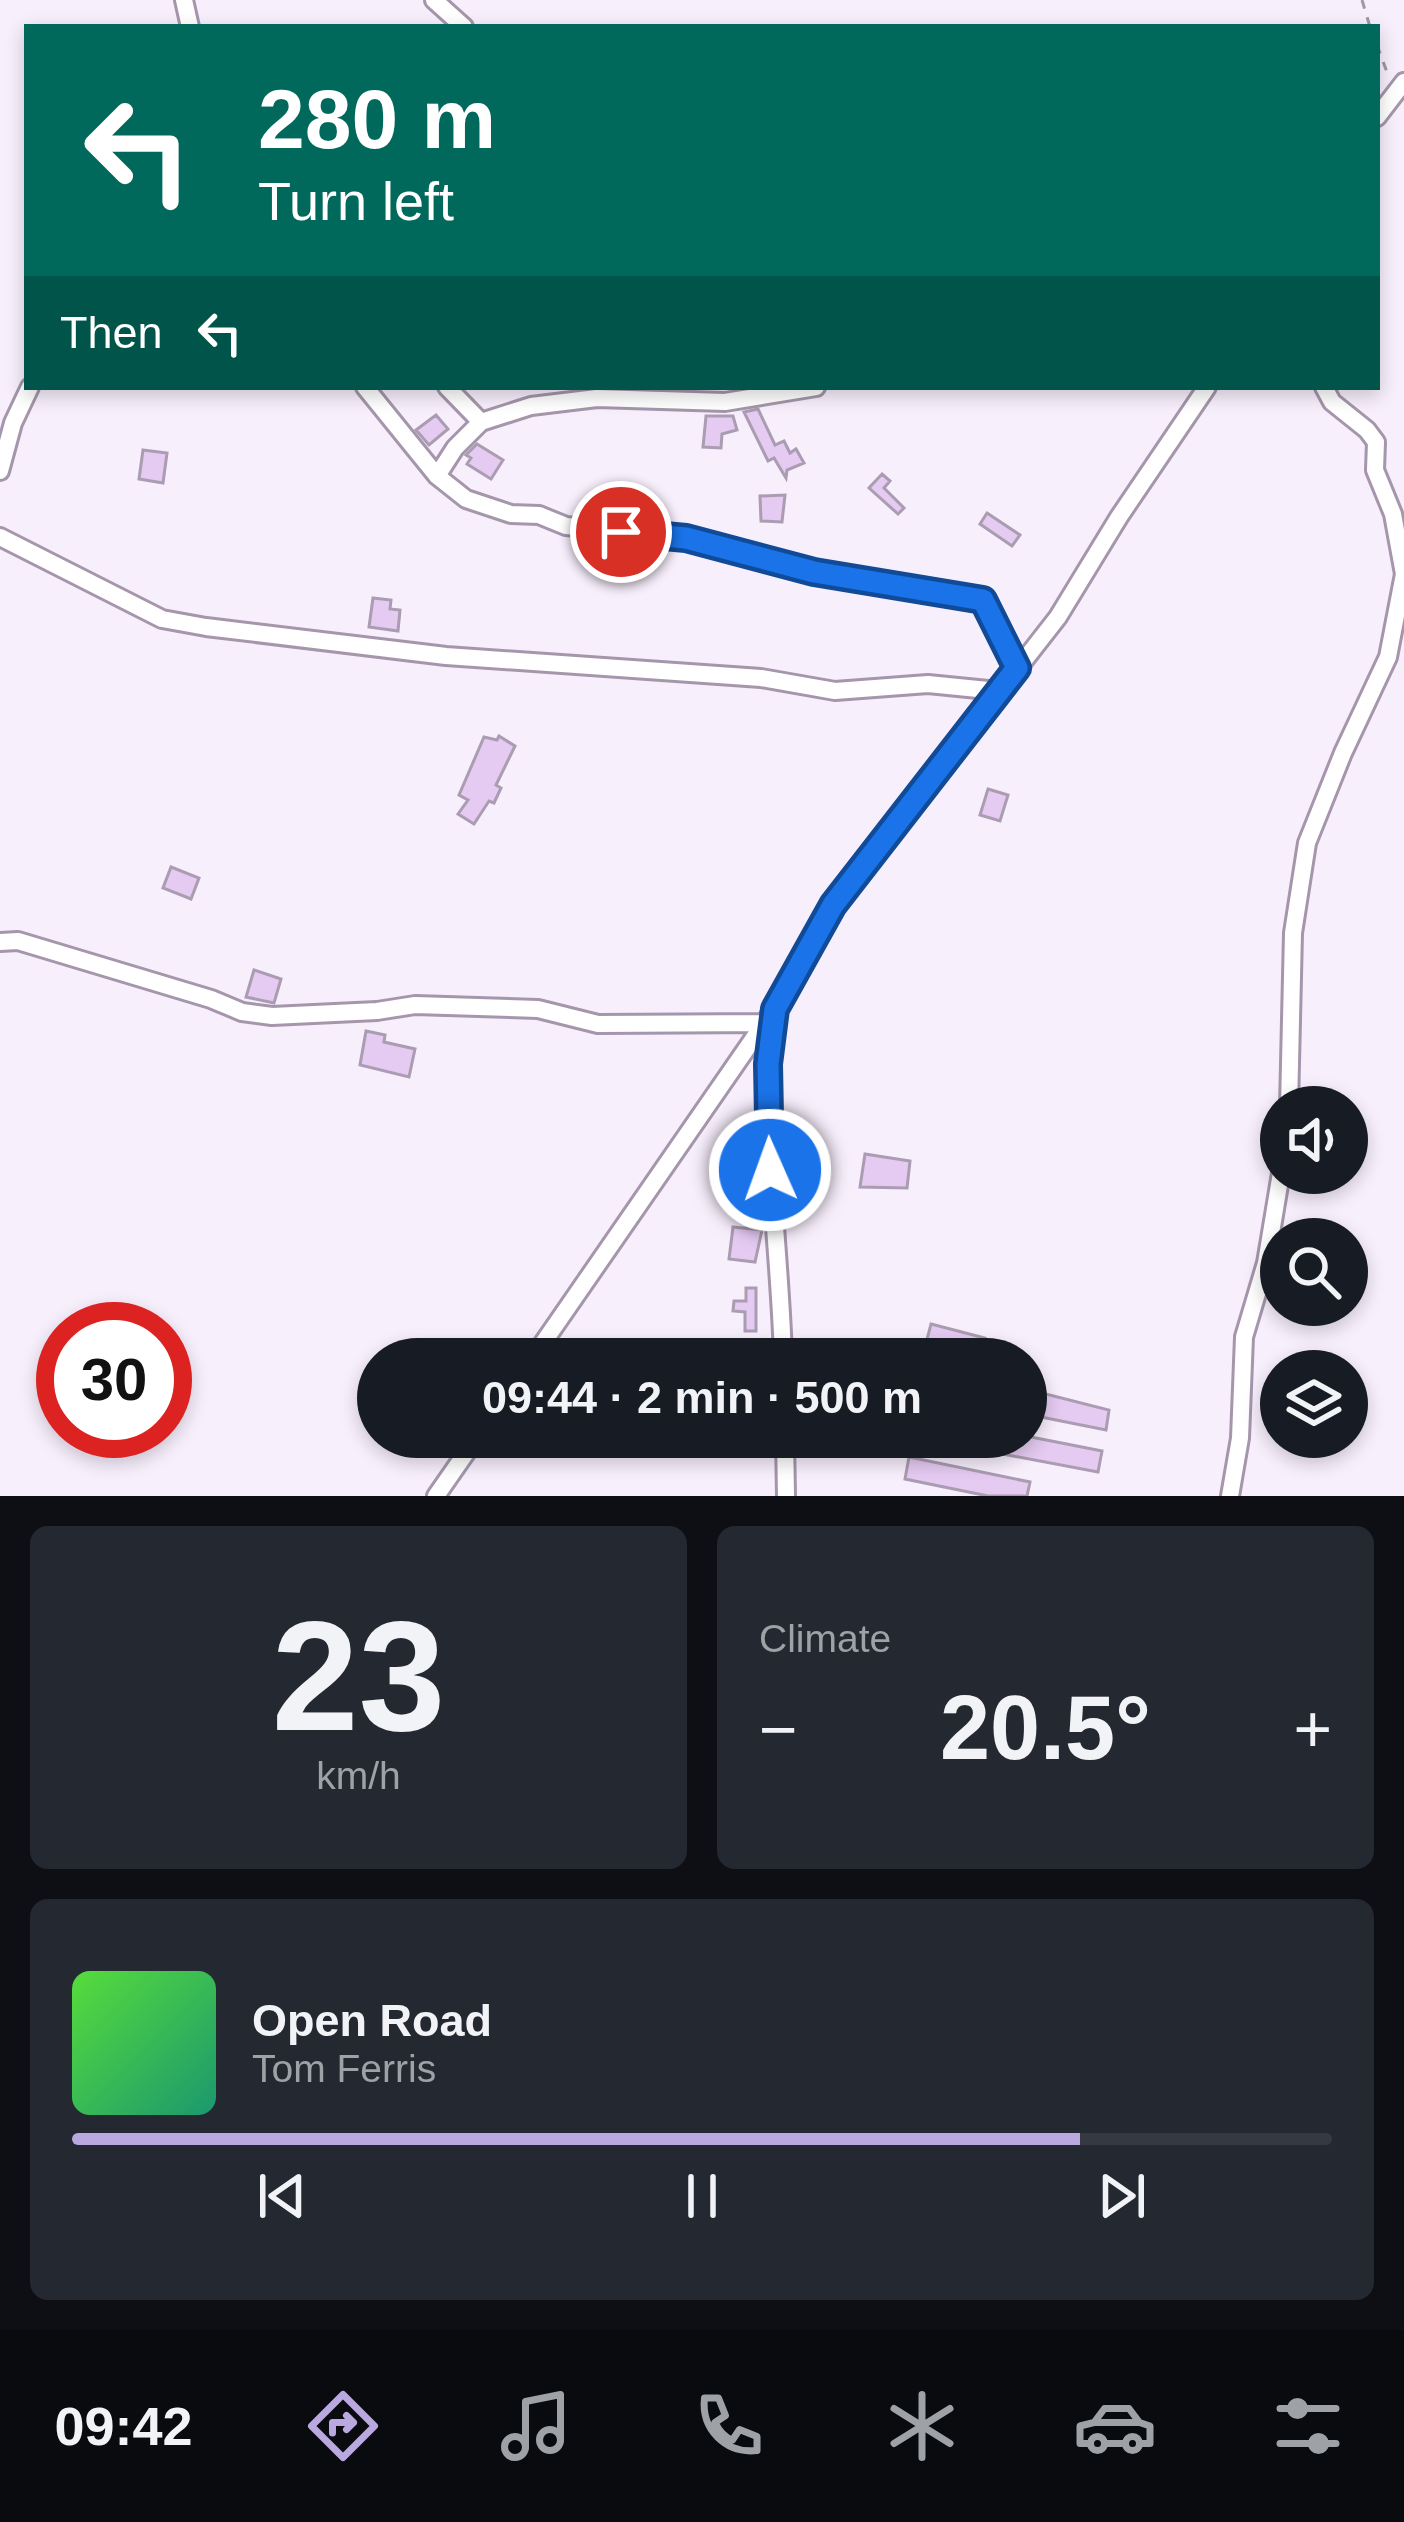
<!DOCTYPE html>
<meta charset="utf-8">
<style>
:root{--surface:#171b24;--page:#242831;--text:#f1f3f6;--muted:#9ea1a6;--line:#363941;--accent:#baa8e0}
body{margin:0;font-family:Helvetica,sans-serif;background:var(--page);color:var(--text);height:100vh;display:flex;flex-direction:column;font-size:45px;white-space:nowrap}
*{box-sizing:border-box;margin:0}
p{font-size:39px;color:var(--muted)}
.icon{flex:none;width:66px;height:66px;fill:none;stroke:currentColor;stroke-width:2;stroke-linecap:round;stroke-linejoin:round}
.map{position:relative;height:1496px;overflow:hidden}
.sheet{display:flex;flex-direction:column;gap:30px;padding:30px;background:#0d0f14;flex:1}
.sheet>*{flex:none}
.top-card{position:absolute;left:24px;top:24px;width:1356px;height:366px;border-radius:0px;box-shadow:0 6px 18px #0003;background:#00695c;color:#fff;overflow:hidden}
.fabs{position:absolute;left:1260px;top:1086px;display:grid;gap:24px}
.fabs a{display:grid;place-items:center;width:108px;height:108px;border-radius:50%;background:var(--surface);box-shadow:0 6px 18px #0003;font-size:60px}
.speed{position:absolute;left:36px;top:1302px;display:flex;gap:24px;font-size:60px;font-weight:700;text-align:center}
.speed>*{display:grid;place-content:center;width:156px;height:156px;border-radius:50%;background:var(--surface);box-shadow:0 6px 18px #0003;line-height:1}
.speed .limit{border:18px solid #d22;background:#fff;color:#111}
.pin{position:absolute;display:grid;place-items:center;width:102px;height:102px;color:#fff;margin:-51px;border:6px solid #fff;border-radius:50%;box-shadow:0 3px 12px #0007}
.me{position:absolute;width:132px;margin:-66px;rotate:358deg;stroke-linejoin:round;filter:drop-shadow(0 0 9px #0008)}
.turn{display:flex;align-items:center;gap:42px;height:252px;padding:0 36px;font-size:54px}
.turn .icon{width:156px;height:156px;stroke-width:2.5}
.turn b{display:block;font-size:84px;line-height:102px}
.then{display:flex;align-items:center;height:114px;padding:0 36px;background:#0003;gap:24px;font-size:45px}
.big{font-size:90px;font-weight:800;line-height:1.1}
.sheet .card{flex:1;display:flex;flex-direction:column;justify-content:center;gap:18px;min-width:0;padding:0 42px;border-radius:18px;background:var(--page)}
.sheet .dial{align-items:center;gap:0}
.dial b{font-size:156px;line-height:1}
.song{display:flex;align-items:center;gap:36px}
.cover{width:144px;height:144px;border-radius:18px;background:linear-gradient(135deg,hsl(110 70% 55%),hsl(160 70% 35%))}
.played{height:12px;border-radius:6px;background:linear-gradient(90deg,var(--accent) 80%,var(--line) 80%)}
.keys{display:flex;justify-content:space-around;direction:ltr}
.heat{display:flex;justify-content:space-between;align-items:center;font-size:66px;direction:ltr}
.sheet .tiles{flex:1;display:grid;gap:30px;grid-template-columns:1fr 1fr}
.card:last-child{grid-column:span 2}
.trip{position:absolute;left:357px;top:1338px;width:690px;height:120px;border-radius:60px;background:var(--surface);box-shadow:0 6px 18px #0003;font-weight:800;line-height:120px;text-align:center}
.tabs{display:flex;height:192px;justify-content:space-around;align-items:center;background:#090b0e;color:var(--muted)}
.tabs .icon{width:84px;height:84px}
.tabs .active{color:var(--accent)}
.tabs b{font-size:54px;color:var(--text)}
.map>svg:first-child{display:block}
.building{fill:#e5caf2;stroke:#aa9cb1;stroke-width:3}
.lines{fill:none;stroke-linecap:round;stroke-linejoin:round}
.street-casing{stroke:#a596ab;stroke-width:22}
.path{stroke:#9f97a3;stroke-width:3;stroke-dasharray:9 9;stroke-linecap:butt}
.street{stroke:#fff;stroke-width:16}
.route-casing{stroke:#114b97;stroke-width:30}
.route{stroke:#1a73e8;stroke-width:21}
</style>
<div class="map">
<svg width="1404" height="1496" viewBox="0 0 1404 1496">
<rect width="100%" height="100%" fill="#f8effd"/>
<path class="building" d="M 758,409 L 775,445 L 784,441 L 790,453 L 796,449 L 804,463 L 787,470 L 786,478 L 774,458 L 768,461 L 744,412 Z
M 436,415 L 448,429 L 429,445 L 416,430 Z
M 706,416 L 733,416 L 737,430 L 722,434 L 721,448 L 703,447 Z
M 477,444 L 503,460 L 491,479 L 467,464 L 471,458 L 466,455 Z
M 143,450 L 167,453 L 163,483 L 139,479 Z
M 882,474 L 890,481 L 884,488 L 904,508 L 898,514 L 869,488 Z
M 785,495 L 782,522 L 761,521 L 760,496 Z
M 987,513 L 1020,535 L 1012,546 L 980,524 Z
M 373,598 L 391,600 L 390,609 L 400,610 L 398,631 L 369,627 Z
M 499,736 L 515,746 L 496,785 L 501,788 L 494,803 L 489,801 L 474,824 L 458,814 L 468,800 L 459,795 L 484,737 L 497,740 Z
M 988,789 L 1008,795 L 1000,821 L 980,815 Z
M 171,867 L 199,878 L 191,899 L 163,888 Z
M 254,970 L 281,979 L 274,1003 L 246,997 Z
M 366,1031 L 385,1035 L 384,1042 L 415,1049 L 409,1077 L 360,1065 Z
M 865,1154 L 910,1161 L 907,1188 L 860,1187 Z
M 733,1227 L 762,1230 L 755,1262 L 729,1259 Z
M 746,1288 L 756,1288 L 756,1331 L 745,1331 L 745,1312 L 733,1311 L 734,1301 L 746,1301 Z
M 931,1324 L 985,1338 L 979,1359 L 925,1347 Z
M 1026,1389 L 1109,1410 L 1106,1430 L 1026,1414 Z
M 1026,1436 L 1102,1451 L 1098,1472 L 939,1442 L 940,1437 Z
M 909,1457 L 1030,1482 L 1027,1496 L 988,1496 L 905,1479 Z"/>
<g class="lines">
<defs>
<path id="street" d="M 184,0 L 190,27
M 434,0 L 464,27
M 1377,117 L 1404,82
M 365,387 L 437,476 L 466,499 L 511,514 L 539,515 L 566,526 L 686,537 L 814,572 L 983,600 L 1017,668
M 447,387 L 481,422
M 0,471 L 13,423 L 30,387
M 437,476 L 455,448 L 481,422 L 531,406 L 597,398 L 725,402 L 816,387
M 0,537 L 162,619 L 206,627 L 446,656 L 761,678 L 835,691 L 928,684 L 998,691
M 0,942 L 18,941 L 211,999 L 242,1012 L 272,1016 L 377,1011 L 415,1005 L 538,1009 L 598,1024 L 765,1023
M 774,1013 C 760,1129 780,1243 783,1359
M 1289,1107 L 1293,933 L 1307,843 L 1343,753 L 1388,657 L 1404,574 L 1393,514 L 1375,470 L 1376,442 L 1367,430 L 1332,402 L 1324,387
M 532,1359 L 785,993 L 833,905 L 1058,617 L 1119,517 L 1207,387
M 785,1437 L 786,1496
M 436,1496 L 477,1437
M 1230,1496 L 1240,1438 L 1244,1337 L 1266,1263 L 1281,1173"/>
</defs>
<use href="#street" class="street-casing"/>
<path class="path" d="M 1362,0 L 1370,27
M 1377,45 L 1388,75"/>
<use href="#street" class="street"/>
</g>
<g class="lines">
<defs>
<path id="route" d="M 621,532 L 686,538 L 814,572 L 983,600 L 1017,668 L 833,905 L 775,1009 L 768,1064 L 770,1170"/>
</defs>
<use href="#route" class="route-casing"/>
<use href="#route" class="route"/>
</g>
</svg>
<div class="fabs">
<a><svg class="icon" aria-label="sound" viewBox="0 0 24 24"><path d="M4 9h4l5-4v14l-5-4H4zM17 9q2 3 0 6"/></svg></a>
<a><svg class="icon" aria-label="search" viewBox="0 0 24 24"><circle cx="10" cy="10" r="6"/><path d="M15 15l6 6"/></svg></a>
<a><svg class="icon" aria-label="layers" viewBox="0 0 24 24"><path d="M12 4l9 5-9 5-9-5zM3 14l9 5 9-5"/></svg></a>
</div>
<div class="speed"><div class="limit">30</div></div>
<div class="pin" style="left:621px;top:532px;background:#d93025"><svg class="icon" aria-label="arrive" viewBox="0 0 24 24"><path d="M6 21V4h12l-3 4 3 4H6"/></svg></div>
<svg class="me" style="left:770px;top:1170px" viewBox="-20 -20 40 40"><circle r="17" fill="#1a73e8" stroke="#fff" stroke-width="3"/><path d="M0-11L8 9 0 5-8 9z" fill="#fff"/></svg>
<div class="trip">09:44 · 2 min · 500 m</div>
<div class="top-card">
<div class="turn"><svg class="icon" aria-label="left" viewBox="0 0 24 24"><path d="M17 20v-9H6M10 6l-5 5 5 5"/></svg><div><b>280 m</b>Turn left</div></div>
<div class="then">Then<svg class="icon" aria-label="left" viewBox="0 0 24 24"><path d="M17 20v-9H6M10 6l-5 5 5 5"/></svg></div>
</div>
</div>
<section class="sheet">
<div class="tiles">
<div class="card dial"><b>23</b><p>km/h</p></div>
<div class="card"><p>Climate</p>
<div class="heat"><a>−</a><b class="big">20.5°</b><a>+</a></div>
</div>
<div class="card">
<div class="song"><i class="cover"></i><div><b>Open Road</b><p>Tom Ferris</p></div></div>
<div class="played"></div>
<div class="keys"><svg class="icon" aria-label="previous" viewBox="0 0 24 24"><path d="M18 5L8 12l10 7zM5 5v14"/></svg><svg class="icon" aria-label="pause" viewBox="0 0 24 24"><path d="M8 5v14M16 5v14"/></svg><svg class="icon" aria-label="next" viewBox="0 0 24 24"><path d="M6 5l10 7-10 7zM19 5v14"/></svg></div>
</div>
</div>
</section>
<nav class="tabs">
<b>09:42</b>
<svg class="icon active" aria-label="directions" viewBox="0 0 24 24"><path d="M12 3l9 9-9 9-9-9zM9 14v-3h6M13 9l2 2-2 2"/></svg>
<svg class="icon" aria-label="music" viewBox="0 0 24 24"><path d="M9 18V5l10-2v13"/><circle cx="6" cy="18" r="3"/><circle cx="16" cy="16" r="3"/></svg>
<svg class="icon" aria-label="phone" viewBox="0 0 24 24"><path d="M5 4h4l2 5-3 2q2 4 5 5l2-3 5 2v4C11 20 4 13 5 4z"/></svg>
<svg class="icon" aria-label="climate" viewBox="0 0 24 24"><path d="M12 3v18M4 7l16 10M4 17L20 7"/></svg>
<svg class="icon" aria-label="car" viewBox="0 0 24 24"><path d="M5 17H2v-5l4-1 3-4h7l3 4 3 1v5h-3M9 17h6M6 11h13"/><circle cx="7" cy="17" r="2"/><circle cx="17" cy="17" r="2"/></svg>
<svg class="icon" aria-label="filters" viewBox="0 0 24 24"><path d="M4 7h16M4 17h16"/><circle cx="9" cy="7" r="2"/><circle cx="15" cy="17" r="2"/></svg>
</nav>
